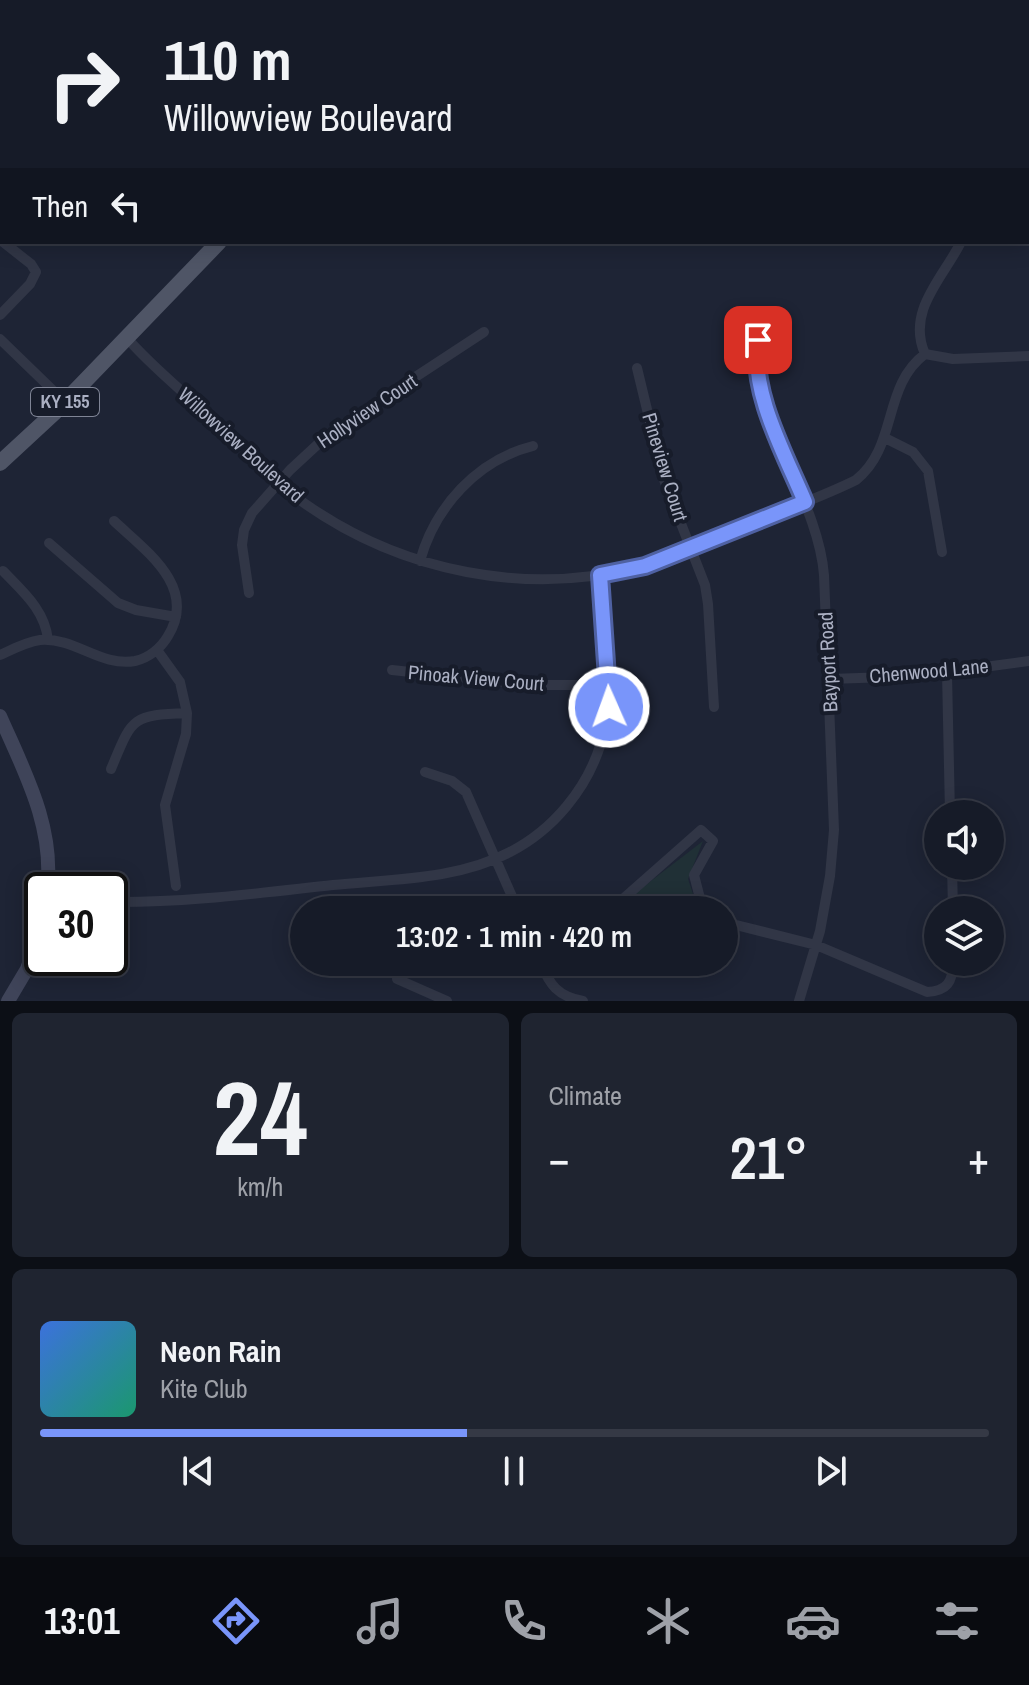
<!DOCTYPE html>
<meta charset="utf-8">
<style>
:root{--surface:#161b28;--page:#1f2430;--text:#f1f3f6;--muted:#9ea1a8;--line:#353945;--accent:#7995fa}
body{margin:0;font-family:"Archivo Narrow",sans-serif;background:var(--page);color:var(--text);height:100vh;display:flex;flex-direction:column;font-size:30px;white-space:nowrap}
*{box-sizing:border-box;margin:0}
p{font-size:26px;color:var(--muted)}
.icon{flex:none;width:44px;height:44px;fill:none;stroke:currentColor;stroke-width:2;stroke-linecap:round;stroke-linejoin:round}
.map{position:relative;height:1001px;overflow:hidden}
.drawer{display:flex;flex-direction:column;gap:12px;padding:12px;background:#0c0f16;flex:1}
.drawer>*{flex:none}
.guide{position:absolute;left:0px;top:0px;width:1030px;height:244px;box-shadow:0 4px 20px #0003,0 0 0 2px var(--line);background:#161b28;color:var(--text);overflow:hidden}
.tools{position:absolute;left:924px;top:800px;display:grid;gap:16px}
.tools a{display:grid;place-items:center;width:80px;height:80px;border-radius:50%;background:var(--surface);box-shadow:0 4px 20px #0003,0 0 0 2px var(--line);font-size:40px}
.speed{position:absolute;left:24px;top:872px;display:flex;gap:16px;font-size:40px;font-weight:700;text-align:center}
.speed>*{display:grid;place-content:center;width:104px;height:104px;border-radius:50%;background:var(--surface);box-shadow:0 4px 20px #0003,0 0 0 2px var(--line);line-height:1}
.speed .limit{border:4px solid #111;border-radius:12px;background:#fff;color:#111}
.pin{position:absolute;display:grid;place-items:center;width:68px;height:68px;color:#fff;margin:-34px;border-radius:16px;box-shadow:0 4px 12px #0006}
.me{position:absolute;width:88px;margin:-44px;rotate:358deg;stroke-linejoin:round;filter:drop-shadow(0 0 6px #0008)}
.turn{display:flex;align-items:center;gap:28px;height:168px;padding:0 32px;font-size:36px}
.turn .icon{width:104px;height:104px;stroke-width:2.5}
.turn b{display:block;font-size:56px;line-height:68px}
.then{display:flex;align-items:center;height:76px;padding:0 32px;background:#0003;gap:16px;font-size:30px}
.big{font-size:60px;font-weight:600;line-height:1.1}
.drawer .card{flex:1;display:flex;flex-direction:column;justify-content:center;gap:12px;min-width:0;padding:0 28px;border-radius:12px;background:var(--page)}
.drawer .dial{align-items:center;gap:0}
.dial b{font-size:104px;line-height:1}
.song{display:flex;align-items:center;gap:24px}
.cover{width:96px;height:96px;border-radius:12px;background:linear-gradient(135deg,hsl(220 70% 55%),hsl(160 70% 35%))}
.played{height:8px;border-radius:4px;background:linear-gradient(90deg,var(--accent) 45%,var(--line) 45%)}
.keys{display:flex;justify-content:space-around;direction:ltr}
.heat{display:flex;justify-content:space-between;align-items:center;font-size:44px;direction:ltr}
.drawer .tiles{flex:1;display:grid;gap:12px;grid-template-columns:1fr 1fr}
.card:last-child{grid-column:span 2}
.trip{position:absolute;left:290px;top:896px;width:448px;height:80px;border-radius:40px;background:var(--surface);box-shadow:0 4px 20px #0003,0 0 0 2px var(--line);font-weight:600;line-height:80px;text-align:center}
.tab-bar{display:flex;height:128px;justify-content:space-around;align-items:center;background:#090b10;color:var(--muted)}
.tab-bar .icon{width:56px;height:56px}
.tab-bar .active{color:var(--accent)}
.tab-bar b{font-size:36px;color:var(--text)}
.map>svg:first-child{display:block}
.green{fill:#203036}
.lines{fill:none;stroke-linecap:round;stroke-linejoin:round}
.street{stroke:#313646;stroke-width:10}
.secondary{stroke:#3f4459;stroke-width:14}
.primary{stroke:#4f5566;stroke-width:16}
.route-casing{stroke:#4f61a2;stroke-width:20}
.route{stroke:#7995fa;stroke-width:14}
.labels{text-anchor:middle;stroke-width:8;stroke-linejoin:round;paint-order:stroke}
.shield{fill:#171c2a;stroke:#7f8495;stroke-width:2}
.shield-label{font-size:18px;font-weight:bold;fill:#abb0c3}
.street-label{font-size:20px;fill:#abb0c3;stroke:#171c2a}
</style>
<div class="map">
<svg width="1029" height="1001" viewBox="0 0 1029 1001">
<rect width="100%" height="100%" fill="#1e2435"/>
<path class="green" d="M 0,0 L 239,0 L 2,2 L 2,158 Z
M 703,841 L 688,879 L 698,909 L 648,895 L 633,901 L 630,897 Z"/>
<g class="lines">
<path class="street" d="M 0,315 L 30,284 L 36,272 L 31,264 L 3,242
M 760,331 C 742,408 818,494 824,575 L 834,830 L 830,876 L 820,931 L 799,1001
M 127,338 C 152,367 183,391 210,417 C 240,446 269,478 304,503 C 402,572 527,597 643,566 C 682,556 719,538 756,522 C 789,508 824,496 856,480 C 898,447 882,386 925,354 L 953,359 L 1029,356
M 0,339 L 65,402
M 925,354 C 906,311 943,278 961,242
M 637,368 L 664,480 L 705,585 L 708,604 L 714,707
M 885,438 L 913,452 L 928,471 L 942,552
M 49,543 L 118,603 L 136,610 L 176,617
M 420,561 C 435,507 477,460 533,446
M 3,571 C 23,592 45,610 48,640
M 249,593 L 242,545 L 244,530 L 252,513 L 290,470 L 330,433 L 484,332
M 157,650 L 180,682 L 187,713 L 186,734 L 165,805 L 176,886
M 0,655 C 13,649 26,642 40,640 C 75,637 100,667 135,661 C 149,658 161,648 168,636 C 198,587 146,551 114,521
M 392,670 L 530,685 L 609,685
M 947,673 L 950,814
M 830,679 L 917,676 L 1029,661
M 111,769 C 132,719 130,715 187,713
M 425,772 L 452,781 L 466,792 L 518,910
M 952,866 L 953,910
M 110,902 C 185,903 259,893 333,885 C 392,879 457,880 510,852 C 553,830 587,789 601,743 C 617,690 604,630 600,575
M 630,910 L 624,898 L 701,830 L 713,841 L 694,875 L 703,910
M 630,910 L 652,904 L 674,910
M 724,922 L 816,945 L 927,992 C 947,991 953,982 953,962
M 540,962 C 550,985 557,996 583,1001
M 397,979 L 447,1001"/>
<path class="secondary" d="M 0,716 C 24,771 55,827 47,890
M 8,1001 L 27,969 L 42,926"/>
<path class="primary" d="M 447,2 L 449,0
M 0,463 L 54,413 L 219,242"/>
</g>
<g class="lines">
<defs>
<path id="route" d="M 609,707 L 600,575 L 645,566 L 805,502 C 785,454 750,392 758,340"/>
</defs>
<use href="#route" class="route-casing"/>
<use href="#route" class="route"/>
</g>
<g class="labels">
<rect class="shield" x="31" y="388" width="68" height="28" rx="6"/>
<g class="shield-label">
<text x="65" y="408">KY 155</text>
</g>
<g class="street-label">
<text transform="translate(367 411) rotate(-34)" y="7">Hollyview Court</text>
<text transform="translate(241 445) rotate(42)" y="7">Willowview Boulevard</text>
<text transform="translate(665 467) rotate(73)" y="7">Pineview Court</text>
<text transform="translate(828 662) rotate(-93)" y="7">Bayport Road</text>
<text transform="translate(929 671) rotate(-5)" y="7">Chenwood Lane</text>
<text transform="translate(476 678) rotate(5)" y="7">Pinoak View Court</text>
</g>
</g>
</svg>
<div class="tools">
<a><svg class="icon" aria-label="sound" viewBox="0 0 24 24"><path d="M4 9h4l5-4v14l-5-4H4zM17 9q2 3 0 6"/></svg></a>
<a><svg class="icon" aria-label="layers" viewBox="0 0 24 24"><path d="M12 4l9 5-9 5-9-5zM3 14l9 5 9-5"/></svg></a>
</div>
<div class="speed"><div class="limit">30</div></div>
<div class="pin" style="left:758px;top:340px;background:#d93025"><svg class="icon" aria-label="arrive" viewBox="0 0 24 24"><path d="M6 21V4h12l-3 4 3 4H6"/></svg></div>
<svg class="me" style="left:609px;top:707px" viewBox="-20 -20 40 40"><circle r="17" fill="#7995fa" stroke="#fff" stroke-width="3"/><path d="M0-11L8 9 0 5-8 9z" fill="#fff"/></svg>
<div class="trip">13:02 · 1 min · 420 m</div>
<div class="guide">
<div class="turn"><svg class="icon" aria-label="right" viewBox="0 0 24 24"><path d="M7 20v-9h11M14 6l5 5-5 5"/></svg><div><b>110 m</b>Willowview Boulevard</div></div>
<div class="then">Then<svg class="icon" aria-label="left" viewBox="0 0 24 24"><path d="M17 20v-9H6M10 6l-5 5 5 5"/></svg></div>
</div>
</div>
<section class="drawer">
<div class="tiles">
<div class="card dial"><b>24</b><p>km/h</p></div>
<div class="card"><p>Climate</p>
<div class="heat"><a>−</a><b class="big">21°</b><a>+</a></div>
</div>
<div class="card">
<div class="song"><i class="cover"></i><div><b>Neon Rain</b><p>Kite Club</p></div></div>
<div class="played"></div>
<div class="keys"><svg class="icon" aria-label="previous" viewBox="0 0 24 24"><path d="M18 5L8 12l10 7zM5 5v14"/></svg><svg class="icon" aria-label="pause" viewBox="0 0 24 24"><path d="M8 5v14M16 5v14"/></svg><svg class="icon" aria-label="next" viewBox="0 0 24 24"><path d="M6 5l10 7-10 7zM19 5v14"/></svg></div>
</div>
</div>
</section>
<nav class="tab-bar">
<b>13:01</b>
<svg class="icon active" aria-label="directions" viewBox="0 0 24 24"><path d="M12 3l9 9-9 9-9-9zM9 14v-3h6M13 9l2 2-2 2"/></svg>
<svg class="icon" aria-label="music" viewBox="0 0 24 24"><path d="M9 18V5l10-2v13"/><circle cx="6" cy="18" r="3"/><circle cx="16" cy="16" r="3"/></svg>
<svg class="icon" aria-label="phone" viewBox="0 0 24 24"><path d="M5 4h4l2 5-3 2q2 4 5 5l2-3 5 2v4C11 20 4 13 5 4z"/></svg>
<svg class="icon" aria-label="climate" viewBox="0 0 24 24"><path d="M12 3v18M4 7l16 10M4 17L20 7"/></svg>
<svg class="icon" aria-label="car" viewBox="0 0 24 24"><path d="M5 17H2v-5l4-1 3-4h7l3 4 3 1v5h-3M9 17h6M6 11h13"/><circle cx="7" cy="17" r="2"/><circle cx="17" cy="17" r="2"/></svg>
<svg class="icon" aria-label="filters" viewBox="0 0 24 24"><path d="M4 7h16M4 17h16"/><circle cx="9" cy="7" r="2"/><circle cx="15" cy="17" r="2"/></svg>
</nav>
